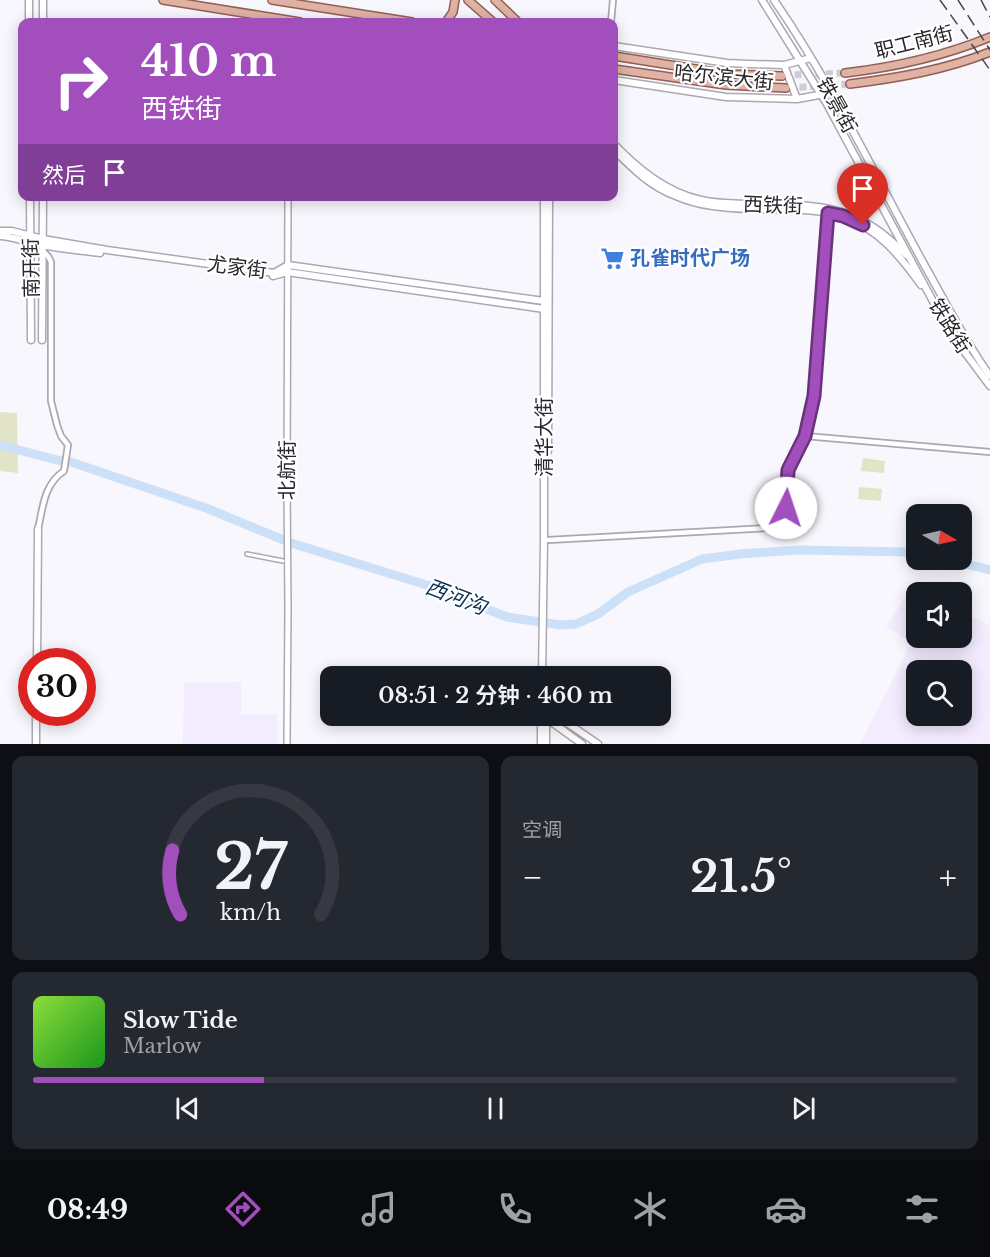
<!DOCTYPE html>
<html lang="zh">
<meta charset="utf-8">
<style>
:root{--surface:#171b24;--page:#242831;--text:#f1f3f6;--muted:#9ea1a6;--line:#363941;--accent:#a24ebc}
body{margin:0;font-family:"Libre Baskerville","Noto Sans SC",serif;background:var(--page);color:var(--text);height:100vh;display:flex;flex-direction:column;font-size:22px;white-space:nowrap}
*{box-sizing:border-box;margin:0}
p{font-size:20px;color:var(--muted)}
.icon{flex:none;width:33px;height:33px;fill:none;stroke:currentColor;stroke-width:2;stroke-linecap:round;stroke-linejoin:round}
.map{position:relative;height:744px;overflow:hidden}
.details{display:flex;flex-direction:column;gap:12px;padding:12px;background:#0d0f14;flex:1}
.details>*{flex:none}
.banner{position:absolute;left:18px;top:18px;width:600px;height:183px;border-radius:12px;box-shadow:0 3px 15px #0003;background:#a24ebc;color:#fff;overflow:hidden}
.needle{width:39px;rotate:99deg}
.fabs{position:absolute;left:906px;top:504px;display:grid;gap:12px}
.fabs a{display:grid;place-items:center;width:66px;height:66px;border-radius:12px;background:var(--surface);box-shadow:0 3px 15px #0003;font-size:30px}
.speed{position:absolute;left:18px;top:648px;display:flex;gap:12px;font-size:30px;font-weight:700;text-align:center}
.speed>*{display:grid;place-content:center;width:78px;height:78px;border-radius:50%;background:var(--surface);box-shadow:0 3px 15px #0003;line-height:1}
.speed .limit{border:9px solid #d22;background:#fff;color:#111}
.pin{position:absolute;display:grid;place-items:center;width:51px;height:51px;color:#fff;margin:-62px -26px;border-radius:50% 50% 50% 0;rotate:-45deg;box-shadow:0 0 6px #0007}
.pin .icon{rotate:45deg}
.me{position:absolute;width:66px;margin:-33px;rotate:4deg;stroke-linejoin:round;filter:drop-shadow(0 0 4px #0008)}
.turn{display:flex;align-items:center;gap:21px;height:126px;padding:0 24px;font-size:27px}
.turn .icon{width:78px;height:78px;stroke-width:2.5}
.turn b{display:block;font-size:42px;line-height:51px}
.then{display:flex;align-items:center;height:57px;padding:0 24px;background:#0003;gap:12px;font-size:22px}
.big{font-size:45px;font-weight:600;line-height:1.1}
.details .tile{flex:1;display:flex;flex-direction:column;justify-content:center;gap:9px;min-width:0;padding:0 21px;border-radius:12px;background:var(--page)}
.details .dial{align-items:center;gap:0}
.dial svg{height:156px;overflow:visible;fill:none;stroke:var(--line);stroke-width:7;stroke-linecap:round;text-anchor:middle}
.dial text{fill:var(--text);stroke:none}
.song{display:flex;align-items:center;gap:18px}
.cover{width:72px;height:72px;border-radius:9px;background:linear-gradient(135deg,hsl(90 70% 55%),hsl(120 70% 35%))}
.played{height:6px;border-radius:3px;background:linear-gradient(90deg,var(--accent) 25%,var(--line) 25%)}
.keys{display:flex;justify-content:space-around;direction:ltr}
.heat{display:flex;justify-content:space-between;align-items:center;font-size:33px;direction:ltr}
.details .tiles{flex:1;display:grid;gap:12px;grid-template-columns:1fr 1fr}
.tile:last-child{grid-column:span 2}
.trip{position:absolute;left:320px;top:666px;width:351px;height:60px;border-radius:12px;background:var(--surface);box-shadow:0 3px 15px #0003;font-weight:600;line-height:60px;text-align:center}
.tabs{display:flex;height:96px;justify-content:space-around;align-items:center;background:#090b0e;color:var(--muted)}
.tabs .icon{width:42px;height:42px}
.tabs .selected{color:var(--accent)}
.tabs b{font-size:27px;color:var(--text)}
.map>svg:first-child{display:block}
.built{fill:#f3ebfe;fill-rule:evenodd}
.green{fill:#e1e4c7}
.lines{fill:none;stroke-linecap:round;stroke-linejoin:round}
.river{stroke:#cce1f7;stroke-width:9}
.primary-tunnel{stroke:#cfcdd4;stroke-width:7;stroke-dasharray:7 3.5;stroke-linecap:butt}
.pedestrian-casing{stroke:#aca8b3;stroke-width:6}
.minor-casing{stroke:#aca8b3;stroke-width:8}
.tertiary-casing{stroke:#aca8b3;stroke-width:8}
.secondary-casing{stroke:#aca8b3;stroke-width:9}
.primary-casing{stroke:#925f52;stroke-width:10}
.pedestrian{stroke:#fff;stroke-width:3}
.minor{stroke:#fff;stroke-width:4.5}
.tertiary{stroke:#fff;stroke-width:5}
.secondary{stroke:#fff;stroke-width:6}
.primary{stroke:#e0b2a4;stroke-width:7}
.rail{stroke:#48464a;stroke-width:1.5;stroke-dasharray:12 6;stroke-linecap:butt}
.route-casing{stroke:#69337a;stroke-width:15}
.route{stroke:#a24ebc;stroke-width:10}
.labels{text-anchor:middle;stroke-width:4.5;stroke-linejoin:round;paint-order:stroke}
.street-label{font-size:20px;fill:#28262a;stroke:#fff}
.shop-label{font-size:20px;font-weight:bold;fill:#366cbe;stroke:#fff;text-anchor:start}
.water-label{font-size:21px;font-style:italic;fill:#0c3053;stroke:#fff}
</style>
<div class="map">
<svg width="990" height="744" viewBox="0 0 990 744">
<rect width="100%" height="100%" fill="#f9f7fe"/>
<path class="built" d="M 909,591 L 916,594 L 916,638 L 962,638 L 962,613 L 990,625 L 990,744 L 860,744 L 912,642 L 886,627 ZM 916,670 L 962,670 L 962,716 L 916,716 Z
M 241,682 L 241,714 L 277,715 L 277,744 L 183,744 L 184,683 Z"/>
<path class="green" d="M 0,412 L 17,413 L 18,473 L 0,471 Z
M 863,458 L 885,461 L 884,473 L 861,471 Z
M 859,487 L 882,489 L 881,501 L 858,499 Z"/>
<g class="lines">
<path class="river" d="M 0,445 L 57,460 L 71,462 L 206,508 L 291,543 L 430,586 L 507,617 L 560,625 L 576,624 L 598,614 L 628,592 L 702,559 L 740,554 L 798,550 L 909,552 L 916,554
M 951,560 L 990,570"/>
<path class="primary-tunnel" d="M 784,75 L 845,73
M 789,88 L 850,84"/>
<defs>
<path id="pedestrian" d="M 247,554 L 283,561"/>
<path id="minor" d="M 611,22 L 613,0
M 805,436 L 814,396 L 828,213
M 38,529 C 43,507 44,484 64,471 L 68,445 L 61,436 L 57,425 L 51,401 L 51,262 L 48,256 L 42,250
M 548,540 L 785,527 L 788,470 L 805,436 L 990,452"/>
<path id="tertiary" d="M 287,744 L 288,607 L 287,484 L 288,196"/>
<path id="secondary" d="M 29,0 L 29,22
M 762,0 L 827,104 L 949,331 L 990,386
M 774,0 C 832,84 876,177 925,266 C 946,303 965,341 990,376
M 43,22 L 43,0
M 614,46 L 727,63 L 749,64 L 784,65 L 811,58
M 784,65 L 797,99
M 614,80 L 726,97 L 797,99 L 824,94
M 614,144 C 638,169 666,192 701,200 C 719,204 738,204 756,204 C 821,205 858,204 906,255
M 614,150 C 632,168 651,187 676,196 C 699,206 723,208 748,209 C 779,210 814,207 843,217 C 878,228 901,257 921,285
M 30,196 L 31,340
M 0,231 L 12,231 L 43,239 L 107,250 L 274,273 L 288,265 L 544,301
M 0,236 C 12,236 21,241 33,243 C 54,248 77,250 100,253
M 273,276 L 287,272 L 544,309
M 42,340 L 43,196
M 548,451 L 549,196
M 37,662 L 38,529
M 542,676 L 544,540 L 544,196
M 546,716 L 546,744
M 557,716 L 598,744
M 541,717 L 546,718 L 582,744
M 36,744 L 36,712
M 541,744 L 541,716"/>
<path id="primary" d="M 163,0 L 300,22
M 272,0 L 412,22
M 468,0 L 493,22
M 495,0 L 518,22
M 446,22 L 453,12 L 455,0
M 614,56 L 727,74 L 782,76
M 614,69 L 726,85 L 786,88
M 845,73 C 895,67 944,56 990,37
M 850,84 C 897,78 945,70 990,52"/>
</defs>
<use href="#pedestrian" class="pedestrian-casing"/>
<use href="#minor" class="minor-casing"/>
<use href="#tertiary" class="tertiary-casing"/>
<use href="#secondary" class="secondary-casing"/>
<use href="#primary" class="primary-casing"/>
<use href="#pedestrian" class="pedestrian"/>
<use href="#minor" class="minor"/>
<use href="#tertiary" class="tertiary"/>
<use href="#secondary" class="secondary"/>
<use href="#primary" class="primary"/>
<path class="rail" d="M 940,0 L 990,70
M 958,0 L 990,50
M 981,0 L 990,17"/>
</g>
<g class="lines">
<defs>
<path id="route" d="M 786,508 L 788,470 L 805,436 L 814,396 L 828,213 L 843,216 L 863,225"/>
</defs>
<use href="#route" class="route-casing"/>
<use href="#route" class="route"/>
</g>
<defs>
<symbol id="supermarket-bare" viewBox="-9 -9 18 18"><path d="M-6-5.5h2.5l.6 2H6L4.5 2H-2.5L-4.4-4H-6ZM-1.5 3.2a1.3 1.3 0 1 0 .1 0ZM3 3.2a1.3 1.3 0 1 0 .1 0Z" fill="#3f7fe0" stroke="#fff" stroke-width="2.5" paint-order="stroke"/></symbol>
</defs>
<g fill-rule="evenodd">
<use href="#supermarket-bare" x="596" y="242" width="33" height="33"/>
</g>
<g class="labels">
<g class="street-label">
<text transform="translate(914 42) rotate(-14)" y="7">职工南街</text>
<text transform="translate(724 77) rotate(6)" y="7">哈尔滨大街</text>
<text transform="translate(837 105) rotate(61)" y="7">铁景街</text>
<text transform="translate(773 205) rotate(2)" y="7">西铁街</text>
<text transform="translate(237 267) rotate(7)" y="7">尤家街</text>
<text transform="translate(31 268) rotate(-91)" y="7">南开街</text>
<text transform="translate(950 326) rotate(58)" y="7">铁路街</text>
<text transform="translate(544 437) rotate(-90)" y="7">清华大街</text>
<text transform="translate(287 470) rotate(-90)" y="7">北航街</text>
</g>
<g class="shop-label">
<text x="630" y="265">孔雀时代广场</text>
</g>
<g class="water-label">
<text transform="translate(456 597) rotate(21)" y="7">西河沟</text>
</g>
</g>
</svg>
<div class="fabs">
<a><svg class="needle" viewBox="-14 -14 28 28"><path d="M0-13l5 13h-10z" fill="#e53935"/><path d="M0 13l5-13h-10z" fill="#9ea1a6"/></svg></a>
<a><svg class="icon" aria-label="sound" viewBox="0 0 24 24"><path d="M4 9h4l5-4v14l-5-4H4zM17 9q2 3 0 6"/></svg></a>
<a><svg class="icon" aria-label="search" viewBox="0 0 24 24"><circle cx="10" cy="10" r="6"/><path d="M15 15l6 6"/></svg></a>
</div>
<div class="speed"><div class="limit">30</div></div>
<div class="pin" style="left:863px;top:225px;background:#d93025"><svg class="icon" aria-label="arrive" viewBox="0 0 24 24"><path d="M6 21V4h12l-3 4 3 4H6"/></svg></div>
<svg class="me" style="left:786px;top:508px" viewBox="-20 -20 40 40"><circle r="19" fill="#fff"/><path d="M0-13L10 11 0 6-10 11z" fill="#a24ebc"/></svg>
<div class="trip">08:51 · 2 分钟 · 460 m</div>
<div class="banner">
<div class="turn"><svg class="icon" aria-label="right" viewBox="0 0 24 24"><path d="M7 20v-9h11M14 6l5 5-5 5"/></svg><div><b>410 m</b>西铁街</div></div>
<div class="then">然后<svg class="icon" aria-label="arrive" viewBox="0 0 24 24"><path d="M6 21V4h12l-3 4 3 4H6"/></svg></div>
</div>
</div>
<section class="details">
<div class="tiles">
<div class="tile dial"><svg viewBox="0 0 100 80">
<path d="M14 69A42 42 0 1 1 86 69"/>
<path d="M14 69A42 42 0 0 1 10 36" stroke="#a24ebc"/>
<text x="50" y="56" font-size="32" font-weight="700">27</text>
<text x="50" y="72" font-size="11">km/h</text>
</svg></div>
<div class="tile"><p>空调</p>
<div class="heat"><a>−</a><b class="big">21.5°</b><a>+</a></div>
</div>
<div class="tile">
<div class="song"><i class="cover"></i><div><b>Slow Tide</b><p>Marlow</p></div></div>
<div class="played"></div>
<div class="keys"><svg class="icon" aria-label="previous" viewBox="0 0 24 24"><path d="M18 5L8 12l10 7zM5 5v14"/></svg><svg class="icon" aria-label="pause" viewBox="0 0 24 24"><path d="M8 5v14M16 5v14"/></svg><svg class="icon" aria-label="next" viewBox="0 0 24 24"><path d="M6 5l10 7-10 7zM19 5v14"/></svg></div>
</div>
</div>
</section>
<nav class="tabs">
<b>08:49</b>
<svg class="icon selected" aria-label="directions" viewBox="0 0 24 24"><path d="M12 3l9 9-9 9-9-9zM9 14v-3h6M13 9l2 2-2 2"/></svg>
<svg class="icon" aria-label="music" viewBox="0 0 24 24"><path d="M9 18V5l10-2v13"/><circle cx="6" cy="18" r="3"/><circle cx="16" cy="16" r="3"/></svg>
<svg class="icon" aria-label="phone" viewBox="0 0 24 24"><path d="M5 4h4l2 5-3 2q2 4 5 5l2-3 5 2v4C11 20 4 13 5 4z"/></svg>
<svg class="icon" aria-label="climate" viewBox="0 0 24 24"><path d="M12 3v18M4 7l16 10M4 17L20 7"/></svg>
<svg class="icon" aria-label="car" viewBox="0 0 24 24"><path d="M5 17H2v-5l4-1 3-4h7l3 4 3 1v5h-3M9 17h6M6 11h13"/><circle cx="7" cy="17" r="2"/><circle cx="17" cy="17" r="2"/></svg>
<svg class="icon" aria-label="filters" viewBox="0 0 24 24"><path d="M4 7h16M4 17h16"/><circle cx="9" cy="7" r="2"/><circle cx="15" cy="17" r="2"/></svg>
</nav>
